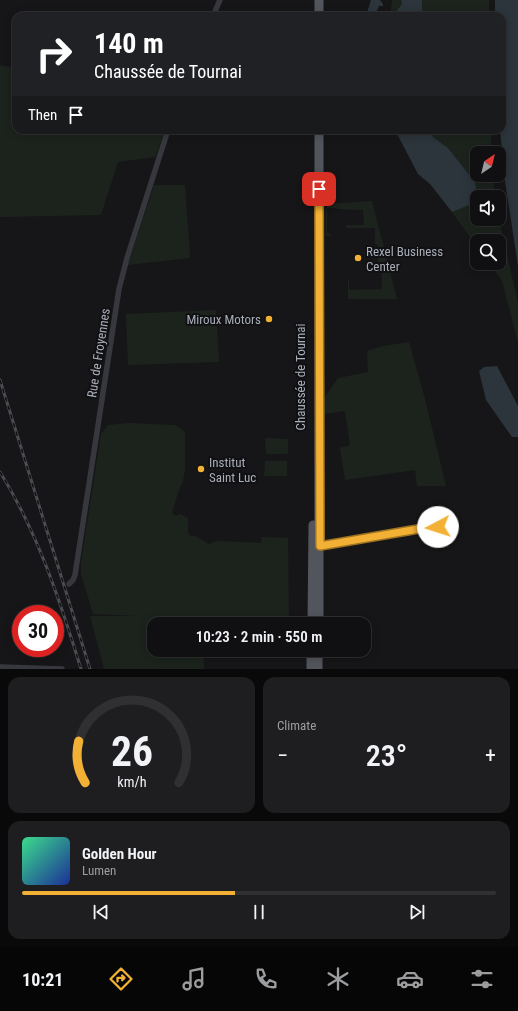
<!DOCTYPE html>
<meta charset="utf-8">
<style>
:root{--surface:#101012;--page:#1e1e20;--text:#f1f3f6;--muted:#9c9d9f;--line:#303032;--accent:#f2b134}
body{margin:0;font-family:"Roboto Condensed",sans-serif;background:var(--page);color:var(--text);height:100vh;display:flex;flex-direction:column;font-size:15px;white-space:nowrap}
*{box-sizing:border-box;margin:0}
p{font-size:13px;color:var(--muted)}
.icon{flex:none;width:22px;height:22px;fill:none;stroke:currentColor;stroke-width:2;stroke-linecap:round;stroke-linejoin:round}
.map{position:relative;height:669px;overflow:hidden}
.drawer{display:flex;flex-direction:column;gap:8px;padding:8px;background:#09090a;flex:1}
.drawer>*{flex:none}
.banner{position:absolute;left:12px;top:12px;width:494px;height:122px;border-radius:12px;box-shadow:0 2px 10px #0003,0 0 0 1px var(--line);background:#202124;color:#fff;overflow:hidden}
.needle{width:26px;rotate:35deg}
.tools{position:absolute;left:470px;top:146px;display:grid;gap:8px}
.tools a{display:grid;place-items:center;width:36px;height:36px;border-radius:8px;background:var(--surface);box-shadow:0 2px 10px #0003,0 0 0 1px var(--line);font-size:20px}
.speed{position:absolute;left:12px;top:605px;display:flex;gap:8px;font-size:20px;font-weight:700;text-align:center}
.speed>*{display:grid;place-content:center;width:52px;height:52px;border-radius:50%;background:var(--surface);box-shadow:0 2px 10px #0003,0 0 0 1px var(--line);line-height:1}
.speed .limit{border:6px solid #d22;background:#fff;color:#111}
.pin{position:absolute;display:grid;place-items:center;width:34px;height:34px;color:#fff;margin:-17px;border-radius:8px;box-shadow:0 2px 6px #0006}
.me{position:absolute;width:44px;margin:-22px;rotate:265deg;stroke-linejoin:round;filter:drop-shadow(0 0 3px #0008)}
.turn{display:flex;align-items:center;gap:14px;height:84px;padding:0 16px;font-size:18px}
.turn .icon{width:52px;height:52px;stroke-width:2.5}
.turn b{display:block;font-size:28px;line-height:34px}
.then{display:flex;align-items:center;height:38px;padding:0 16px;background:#0003;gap:8px;font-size:15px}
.big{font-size:30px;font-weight:600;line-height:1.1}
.drawer .tile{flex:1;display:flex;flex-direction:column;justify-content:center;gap:6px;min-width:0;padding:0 14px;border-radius:12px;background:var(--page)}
.drawer .dial{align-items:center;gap:0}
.dial svg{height:104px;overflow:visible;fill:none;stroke:var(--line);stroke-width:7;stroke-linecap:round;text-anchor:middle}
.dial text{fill:var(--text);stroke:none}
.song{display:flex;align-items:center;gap:12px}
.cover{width:48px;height:48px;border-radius:6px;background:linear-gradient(135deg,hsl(150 70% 55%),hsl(230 70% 35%))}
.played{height:4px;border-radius:2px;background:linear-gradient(90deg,var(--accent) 45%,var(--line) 45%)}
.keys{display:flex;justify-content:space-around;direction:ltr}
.heat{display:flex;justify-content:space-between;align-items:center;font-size:22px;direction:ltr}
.drawer .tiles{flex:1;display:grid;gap:8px;grid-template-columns:1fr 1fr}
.tile:last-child{grid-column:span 2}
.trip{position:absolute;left:147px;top:617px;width:224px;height:40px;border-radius:12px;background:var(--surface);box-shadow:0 2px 10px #0003,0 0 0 1px var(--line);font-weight:600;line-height:40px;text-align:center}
.tab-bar{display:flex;height:64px;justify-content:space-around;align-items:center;background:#060607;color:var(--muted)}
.tab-bar .icon{width:28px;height:28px}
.tab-bar .on{color:var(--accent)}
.tab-bar b{font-size:18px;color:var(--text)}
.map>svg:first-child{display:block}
.green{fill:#1c231d}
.water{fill:#2c353c}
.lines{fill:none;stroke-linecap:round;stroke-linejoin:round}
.street{stroke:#37383d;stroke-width:5.5}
.primary{stroke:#53555c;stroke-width:9}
.rail-casing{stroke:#4a4c52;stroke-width:3}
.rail{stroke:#111113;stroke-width:1.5;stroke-dasharray:4.5;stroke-linecap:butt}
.route-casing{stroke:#9d7322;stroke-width:10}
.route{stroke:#f2b134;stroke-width:7}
.poi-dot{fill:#f2b134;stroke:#111113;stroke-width:1.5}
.labels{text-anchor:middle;stroke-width:4;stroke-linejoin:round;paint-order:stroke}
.poi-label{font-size:13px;fill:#a8adb8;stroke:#111113;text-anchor:start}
.street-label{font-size:13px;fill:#a8adb8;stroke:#111113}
</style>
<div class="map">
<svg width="518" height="669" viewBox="0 0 518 669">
<rect width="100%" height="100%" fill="#161618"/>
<path class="green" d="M 392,0 L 401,0 L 402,3 L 400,7 L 397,10 L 396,16 L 390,16 Z
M 422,0 L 489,0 L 489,16 L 422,16 Z
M 0,65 L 16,68 L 16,130 L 165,130 L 155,157 L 118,162 L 101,215 L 0,217 Z
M 431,130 L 491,130 L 491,153 L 477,153 L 477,175 L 493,175 L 495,197 L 477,197 L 477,219 L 499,219 L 518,303 L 518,343 L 502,281 L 489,263 L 499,263 L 499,241 L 477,241 L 477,247 L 452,212 L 472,204 L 475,182 L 448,148 L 433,137 Z
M 154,185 L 185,185 L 190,255 L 189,258 L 128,265 Z
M 372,201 L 397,299 L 348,299 L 348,279 L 349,279 L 349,290 L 382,289 L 382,273 L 378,271 L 378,245 L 375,244 L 375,228 L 346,228 L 346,225 L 364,225 L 363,210 L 337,209 L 337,208 L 327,208 L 327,233 L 331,234 L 330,236 L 326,236 L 326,208 L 327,208 L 327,204 Z
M 216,310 L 219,362 L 128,365 L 126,314 Z
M 409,342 L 425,399 L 446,486 L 417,486 L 415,470 L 345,480 L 340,448 L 350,445 L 345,411 L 323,414 L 325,397 L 338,378 L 368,372 L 367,351 L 383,346 Z
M 128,423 L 175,425 L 183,430 L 185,433 L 185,470 L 183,481 L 178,493 L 172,513 L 175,516 L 180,514 L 188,518 L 188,533 L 191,536 L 195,536 L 209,544 L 217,541 L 261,543 L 262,537 L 288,538 L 289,624 L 260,624 L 260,618 L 202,619 L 202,624 L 154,624 L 154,650 L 203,650 L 204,669 L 104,669 L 90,616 L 139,616 L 93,614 L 81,574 L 81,562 L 101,434 L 108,425 Z
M 265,438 L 288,439 L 288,453 L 286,454 L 266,454 Z
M 265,461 L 287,461 L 287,476 L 264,476 Z"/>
<path class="water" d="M 371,0 L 380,0 L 383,4 L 383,6 L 379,6 L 376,13 L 379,16 L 366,16 Z
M 401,0 L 422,0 L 422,16 L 396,16 L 397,10 L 400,7 L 402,3 Z
M 495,0 L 518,0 L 518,266 L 505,181 L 500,130 L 502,130 L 502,16 L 495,16 Z
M 395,130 L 431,130 L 433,137 L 448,148 L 475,182 L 477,200 L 472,204 L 452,212 L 430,184 L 418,174 Z
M 497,366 L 518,406 L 518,437 L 512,437 L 486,400 L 479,371 L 484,367 Z"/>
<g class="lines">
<path class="street" d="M 213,16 L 220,0
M 317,546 L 430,527 L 446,528
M 69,584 L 73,580 L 75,575 L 119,289 L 127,258 L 168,130
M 0,667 L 62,669"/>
<path class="primary" d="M 319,16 L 319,0
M 312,624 L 313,525
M 319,624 L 319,130
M 318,650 L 318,669
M 311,669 L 311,650"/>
<defs>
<path id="rail" d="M 0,380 L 90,669
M 0,472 C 38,533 60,601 81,669"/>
</defs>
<use href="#rail" class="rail-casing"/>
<use href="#rail" class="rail"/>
</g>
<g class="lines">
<defs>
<path id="route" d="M 319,189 L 320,546 L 430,527 L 438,527"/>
</defs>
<use href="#route" class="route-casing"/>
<use href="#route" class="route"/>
</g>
<g class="poi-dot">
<circle cx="358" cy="258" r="4"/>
<circle cx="269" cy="319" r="4"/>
<circle cx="201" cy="469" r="4"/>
</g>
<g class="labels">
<g class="poi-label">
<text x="366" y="256">Rexel Business<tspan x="366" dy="15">Center</tspan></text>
<text x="261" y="324" text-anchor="end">Miroux Motors</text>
<text x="209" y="467">Institut<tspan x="209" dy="15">Saint Luc</tspan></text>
</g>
<g class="street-label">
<text transform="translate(98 353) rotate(-81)" y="5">Rue de Froyennes</text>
<text transform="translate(300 377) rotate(-90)" y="5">Chaussée de Tournai</text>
</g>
</g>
</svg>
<div class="tools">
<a><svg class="needle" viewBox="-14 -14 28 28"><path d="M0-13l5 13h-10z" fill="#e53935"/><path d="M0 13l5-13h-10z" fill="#9c9d9f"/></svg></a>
<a><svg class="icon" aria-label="sound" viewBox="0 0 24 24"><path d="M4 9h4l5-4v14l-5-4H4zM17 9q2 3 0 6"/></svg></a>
<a><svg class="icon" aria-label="search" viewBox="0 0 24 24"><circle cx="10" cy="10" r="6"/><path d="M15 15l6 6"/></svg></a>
</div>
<div class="speed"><div class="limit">30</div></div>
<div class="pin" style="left:319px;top:189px;background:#d93025"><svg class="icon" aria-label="arrive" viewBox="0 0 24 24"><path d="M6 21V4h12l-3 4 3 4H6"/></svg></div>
<svg class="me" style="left:438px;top:527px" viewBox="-20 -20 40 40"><circle r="19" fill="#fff"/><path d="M0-13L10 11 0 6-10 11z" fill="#f2b134"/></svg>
<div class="trip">10:23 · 2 min · 550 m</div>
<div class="banner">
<div class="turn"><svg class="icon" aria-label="right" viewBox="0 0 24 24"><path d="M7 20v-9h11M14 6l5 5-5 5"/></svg><div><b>140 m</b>Chaussée de Tournai</div></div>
<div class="then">Then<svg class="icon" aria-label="arrive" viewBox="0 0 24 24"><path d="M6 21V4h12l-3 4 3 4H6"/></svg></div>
</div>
</div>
<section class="drawer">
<div class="tiles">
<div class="tile dial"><svg viewBox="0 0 100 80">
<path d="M14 69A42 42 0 1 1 86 69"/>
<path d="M14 69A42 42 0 0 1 9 37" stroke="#f2b134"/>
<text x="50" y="56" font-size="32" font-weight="700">26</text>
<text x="50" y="72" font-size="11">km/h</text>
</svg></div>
<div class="tile"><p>Climate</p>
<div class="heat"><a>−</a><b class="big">23°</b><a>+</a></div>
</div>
<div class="tile">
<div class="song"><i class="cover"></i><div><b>Golden Hour</b><p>Lumen</p></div></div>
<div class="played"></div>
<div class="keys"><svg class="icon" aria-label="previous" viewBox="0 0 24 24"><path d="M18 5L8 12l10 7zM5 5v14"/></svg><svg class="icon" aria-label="pause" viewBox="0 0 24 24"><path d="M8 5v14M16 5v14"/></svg><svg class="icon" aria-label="next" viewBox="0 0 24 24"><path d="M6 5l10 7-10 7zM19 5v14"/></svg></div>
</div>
</div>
</section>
<nav class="tab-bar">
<b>10:21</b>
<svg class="icon on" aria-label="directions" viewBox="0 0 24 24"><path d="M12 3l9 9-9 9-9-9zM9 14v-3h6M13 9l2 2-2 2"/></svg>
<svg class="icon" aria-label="music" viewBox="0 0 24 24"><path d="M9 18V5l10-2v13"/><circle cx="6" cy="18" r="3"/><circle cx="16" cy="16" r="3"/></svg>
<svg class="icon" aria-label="phone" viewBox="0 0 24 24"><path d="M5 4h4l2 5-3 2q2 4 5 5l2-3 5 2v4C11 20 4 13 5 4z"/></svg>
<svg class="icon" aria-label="climate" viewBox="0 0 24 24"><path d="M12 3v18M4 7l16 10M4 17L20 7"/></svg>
<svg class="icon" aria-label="car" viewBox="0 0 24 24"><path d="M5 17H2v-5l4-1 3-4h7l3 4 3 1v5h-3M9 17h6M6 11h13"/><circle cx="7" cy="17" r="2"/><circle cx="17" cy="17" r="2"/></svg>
<svg class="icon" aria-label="filters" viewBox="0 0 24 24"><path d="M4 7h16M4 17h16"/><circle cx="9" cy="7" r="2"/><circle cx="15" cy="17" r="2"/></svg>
</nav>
